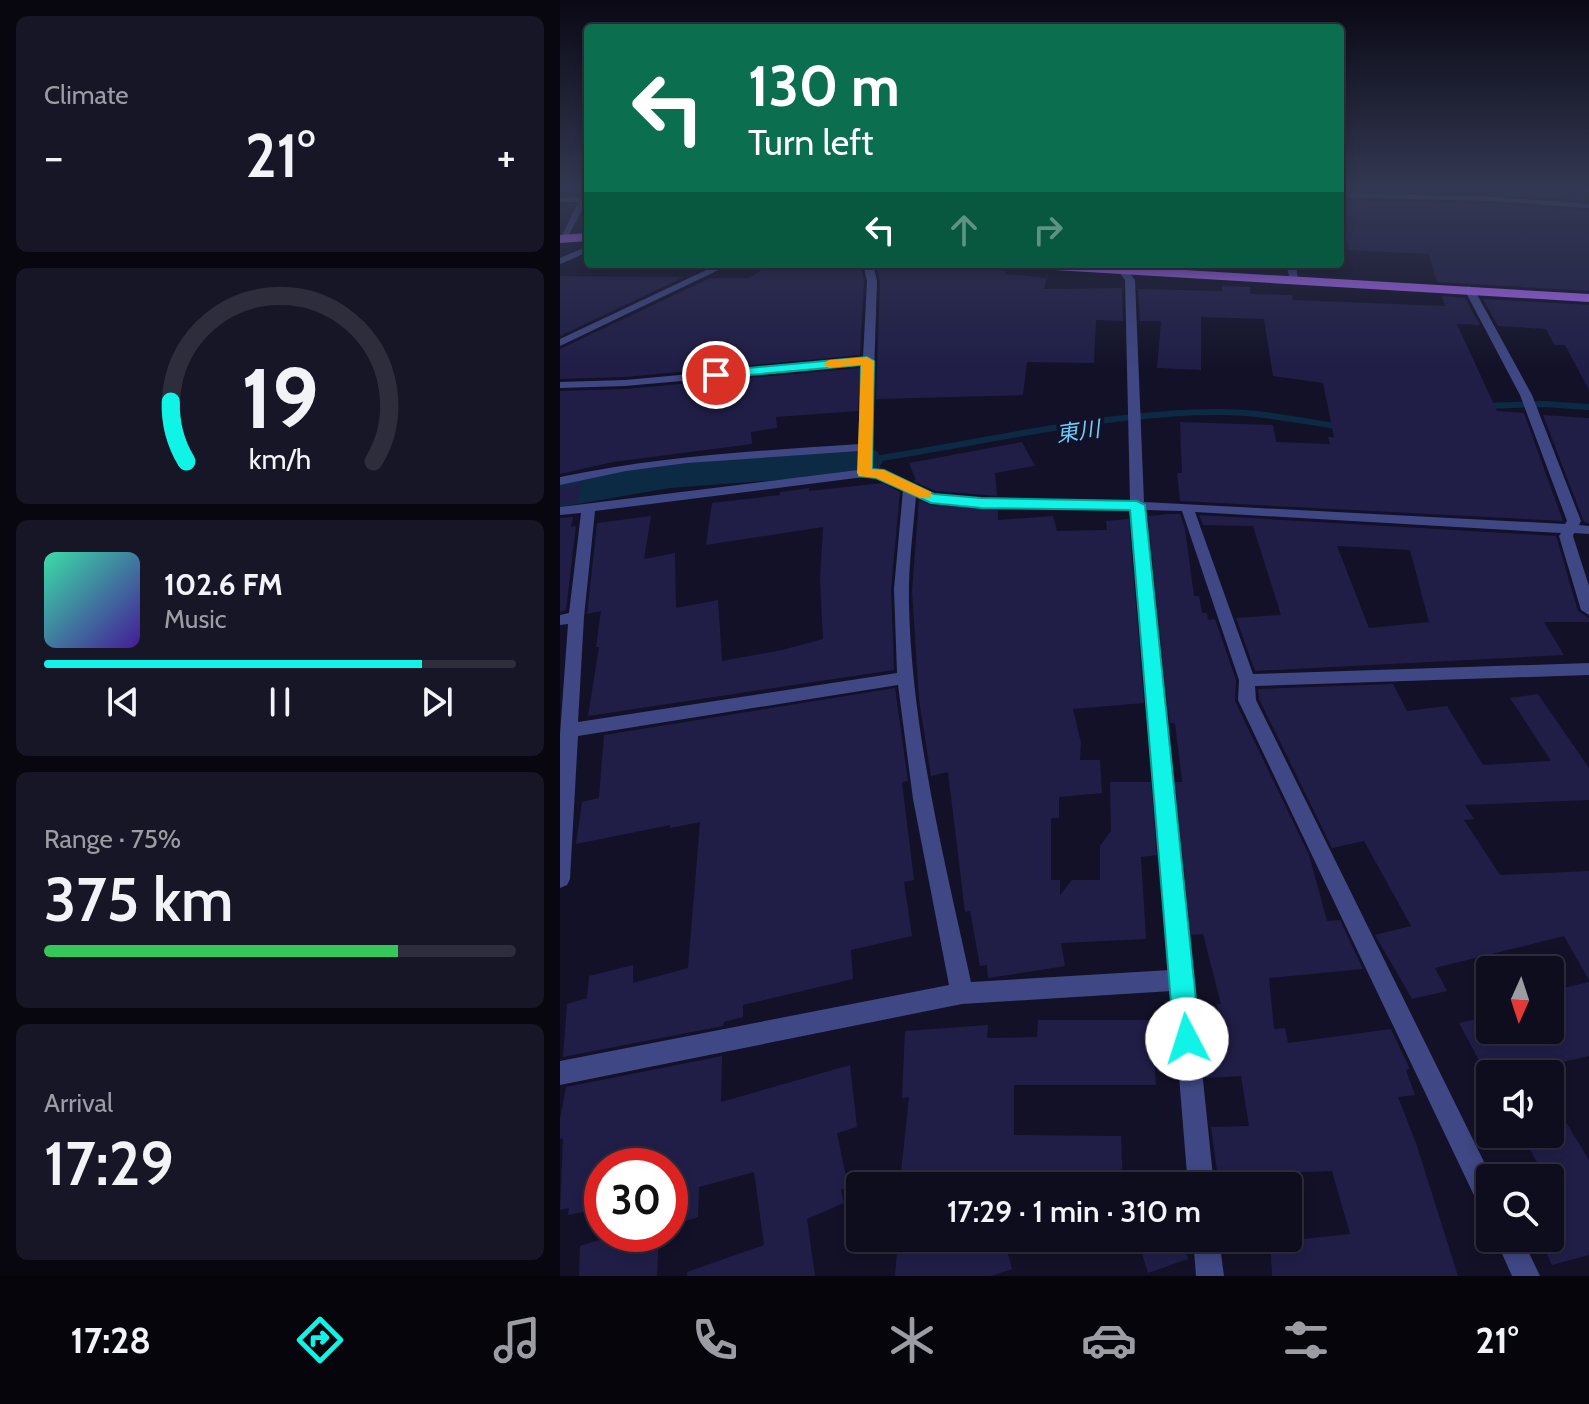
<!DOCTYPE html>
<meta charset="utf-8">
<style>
:root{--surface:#0e0d1d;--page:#171626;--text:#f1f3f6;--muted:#9b9ca4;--line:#2e2d3b;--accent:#10f3e7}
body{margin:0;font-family:Cabin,"Noto Sans JP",sans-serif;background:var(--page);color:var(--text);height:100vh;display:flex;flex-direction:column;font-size:30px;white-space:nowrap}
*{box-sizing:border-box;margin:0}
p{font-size:26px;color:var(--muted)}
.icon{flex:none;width:44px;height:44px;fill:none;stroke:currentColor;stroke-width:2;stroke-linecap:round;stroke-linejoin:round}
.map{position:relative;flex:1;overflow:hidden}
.side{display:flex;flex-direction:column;gap:16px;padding:16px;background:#080710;width:560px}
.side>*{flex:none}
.hud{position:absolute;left:24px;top:24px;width:760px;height:244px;border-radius:8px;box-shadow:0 4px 12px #0003,0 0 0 2px var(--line);background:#0b6e4f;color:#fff;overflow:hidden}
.needle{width:52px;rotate:183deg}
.tools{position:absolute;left:916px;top:956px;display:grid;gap:16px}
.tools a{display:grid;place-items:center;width:88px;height:88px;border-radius:8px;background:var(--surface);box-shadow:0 4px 12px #0003,0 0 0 2px var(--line);font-size:40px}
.speed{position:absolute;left:24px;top:1148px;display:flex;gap:16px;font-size:40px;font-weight:700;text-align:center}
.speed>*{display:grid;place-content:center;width:104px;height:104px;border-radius:50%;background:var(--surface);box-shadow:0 4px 12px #0003,0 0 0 2px var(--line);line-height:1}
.speed .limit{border:12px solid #d22;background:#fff;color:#111}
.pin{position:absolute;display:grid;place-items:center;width:68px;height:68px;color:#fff;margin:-34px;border:4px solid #fff;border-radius:50%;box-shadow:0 2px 8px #0007}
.me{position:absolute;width:88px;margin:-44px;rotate:355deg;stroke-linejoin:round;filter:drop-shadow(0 0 6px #0008)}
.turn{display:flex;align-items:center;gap:28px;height:168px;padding:0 32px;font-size:36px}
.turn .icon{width:104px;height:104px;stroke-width:2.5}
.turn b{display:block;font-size:56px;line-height:68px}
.lanes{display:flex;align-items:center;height:76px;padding:0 32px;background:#0003;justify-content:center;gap:40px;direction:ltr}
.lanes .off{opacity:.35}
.big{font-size:60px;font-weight:600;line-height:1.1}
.side .tile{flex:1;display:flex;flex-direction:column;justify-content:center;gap:12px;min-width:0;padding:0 28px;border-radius:12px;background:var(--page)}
.side .dial{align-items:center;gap:0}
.dial svg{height:208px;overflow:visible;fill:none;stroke:var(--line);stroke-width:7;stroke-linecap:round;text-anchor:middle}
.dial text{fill:var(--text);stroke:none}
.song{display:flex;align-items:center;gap:24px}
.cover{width:96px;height:96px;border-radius:12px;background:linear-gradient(135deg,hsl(160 70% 55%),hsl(260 70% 35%))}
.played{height:8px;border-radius:4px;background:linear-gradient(90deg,var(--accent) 80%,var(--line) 80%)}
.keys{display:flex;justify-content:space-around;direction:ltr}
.heat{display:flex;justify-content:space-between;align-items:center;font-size:44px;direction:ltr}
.charge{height:12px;border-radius:6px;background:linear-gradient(90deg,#34c759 75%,var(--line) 0)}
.trip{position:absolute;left:286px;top:1172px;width:456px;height:80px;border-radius:8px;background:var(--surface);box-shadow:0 4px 12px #0003,0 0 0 2px var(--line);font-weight:600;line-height:80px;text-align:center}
.dock{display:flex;height:128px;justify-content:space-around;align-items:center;background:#06050c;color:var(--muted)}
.dock .icon{width:56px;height:56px}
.dock .current{color:var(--accent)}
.dock b{font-size:36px;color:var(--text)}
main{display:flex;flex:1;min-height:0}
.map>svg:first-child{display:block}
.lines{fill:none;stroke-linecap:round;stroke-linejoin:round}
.stream{stroke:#0d2a44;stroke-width:6}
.river{fill:#0d2a44;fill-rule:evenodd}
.building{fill:#201e47;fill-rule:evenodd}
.minor{fill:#3f4784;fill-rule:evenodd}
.tertiary{fill:#3f4784;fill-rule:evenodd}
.primary{fill:#ab66f7;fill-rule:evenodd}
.route{fill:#10f3e7;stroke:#0a9e96;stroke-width:2}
.slow{fill:#f59e0b}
.labels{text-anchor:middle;stroke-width:8;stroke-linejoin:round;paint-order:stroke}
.far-water-label{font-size:22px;font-style:italic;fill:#6dcdf8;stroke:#121127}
</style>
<main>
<section class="side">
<div class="tile"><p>Climate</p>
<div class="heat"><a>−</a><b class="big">21°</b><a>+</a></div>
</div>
<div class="tile dial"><svg viewBox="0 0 100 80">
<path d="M14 69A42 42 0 1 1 86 69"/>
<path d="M14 69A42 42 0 0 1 8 46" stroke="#10f3e7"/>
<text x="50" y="56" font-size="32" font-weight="700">19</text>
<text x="50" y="72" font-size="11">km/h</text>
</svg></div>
<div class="tile">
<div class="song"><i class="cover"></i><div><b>102.6 FM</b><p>Music</p></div></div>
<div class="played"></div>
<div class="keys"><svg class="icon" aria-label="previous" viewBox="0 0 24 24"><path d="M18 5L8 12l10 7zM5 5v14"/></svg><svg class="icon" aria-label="pause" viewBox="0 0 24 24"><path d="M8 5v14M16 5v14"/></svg><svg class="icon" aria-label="next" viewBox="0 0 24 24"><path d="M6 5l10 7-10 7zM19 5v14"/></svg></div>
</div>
<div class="tile"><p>Range · 75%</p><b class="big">375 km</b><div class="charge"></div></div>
<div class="tile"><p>Arrival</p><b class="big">17:29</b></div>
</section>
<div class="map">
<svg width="1029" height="1276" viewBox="0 0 1029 1276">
<rect width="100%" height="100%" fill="#121127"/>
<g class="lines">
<path class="stream" d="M 925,406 L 984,404 L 1029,407
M 301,461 C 418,444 542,412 660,412 C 701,412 742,421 782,427"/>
<path class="river" d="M 301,448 L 317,451 L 323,461 L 317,471 L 301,474 L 110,488 L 0,507 L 0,479 L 110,460 Z"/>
</g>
<path class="building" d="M 785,190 L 1029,190 L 1029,201 L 933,194 Z
M 780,200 L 933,204 L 1029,211 L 1029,291 L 877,282 L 869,254 L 788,250 Z
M 212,264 L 300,264 L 304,281 L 300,355 L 65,377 L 0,379 L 0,349 L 150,278 L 189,278 Z
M 316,264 L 392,264 L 447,271 L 445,274 L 487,278 L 484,289 L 562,288 L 563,321 L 536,320 L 534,363 L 467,362 L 463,395 L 316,399 L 320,281 Z
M 0,276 L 124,277 L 0,336 Z
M 662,286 L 690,287 L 690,294 L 732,295 L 733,300 L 885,306 L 882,296 L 905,298 L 920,325 L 897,324 L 937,411 L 964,413 L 1003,521 L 620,501 L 617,473 L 622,473 L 620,422 L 713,425 L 716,442 L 770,444 L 768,437 L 774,437 L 763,383 L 713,376 L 704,319 L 641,317 L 641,370 L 597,368 L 601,321 L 580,321 L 578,289 L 662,291 Z
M 923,299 L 1029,305 L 1029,390 L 1005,345 L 994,345 L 986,329 L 938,326 Z
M 300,368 L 298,411 L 216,417 L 217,428 L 191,432 L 192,444 L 53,462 L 0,474 L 0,391 L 65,389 Z
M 983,415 L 1029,418 L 1029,523 L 1024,522 Z
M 462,442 L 475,466 L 435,473 L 437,496 L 375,491 L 353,481 L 356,480 L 349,463 Z
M 323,483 L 340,492 L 331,589 L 334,670 L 28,716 L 39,647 L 36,647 L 41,611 L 27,614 L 37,523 L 91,516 L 84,559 L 115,553 L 116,608 L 158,600 L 162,661 L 222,650 L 263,639 L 260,579 L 263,527 L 146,545 L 152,503 L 220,495 L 220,492 L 249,488 L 249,491 Z
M 21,484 L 17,502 L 0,504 L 0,488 Z
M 359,500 L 371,505 L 438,510 L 438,520 L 493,516 L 497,531 L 547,530 L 546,521 L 569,519 L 584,703 L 513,709 L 521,743 L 520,760 L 540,760 L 542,793 L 499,797 L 499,818 L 491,818 L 491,880 L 500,880 L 500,895 L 512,880 L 540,880 L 540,846 L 551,831 L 550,782 L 591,782 L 597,855 L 581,857 L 586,939 L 501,943 L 505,966 L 474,971 L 428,978 L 427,965 L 420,966 L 410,911 L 405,912 L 388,772 L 371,776 L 359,700 L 352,591 Z
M 609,514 L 620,514 L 625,529 L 634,596 L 639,596 L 642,613 L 647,613 L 648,620 L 655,619 L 676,680 L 675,701 L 749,855 L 767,921 L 780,920 L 803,969 L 709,978 L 714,1029 L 725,1028 L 728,1043 L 831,1029 L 850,1069 L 846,1070 L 855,1095 L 838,1097 L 856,1143 L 898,1276 L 712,1276 L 710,1238 L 735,1240 L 790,1234 L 772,1171 L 720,1173 L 723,1186 L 659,1186 L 651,1127 L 689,1126 L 681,1076 L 647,1078 L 642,1042 L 639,1014 L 658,1013 L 657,1004 L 661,1004 L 643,934 L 631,935 L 615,782 L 622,782 L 615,723 L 610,723 L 607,701 L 588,516 Z
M 639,515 L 996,536 L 1018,611 L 1029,618 L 1029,622 L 984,622 L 1004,655 L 695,671 L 676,618 L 721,615 L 693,526 L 643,525 ZM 777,546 L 850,550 L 869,622 L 809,628 Z
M 13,517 L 11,527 L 16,526 L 6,610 L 0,612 L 0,518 Z
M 833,684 L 847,711 L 887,706 L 923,765 L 991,761 L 950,698 L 978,694 L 1029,768 L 1029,800 L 905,805 L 914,819 L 904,820 L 940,875 L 1029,871 L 1029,980 L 1004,936 L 875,968 L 887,991 L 852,999 L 815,935 L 851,926 L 804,841 L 772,848 L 699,699 L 698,689 Z
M 335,688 L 348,781 L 342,782 L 354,880 L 344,882 L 352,936 L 291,950 L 293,979 L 183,1005 L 183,1017 L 164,1022 L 163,1026 L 3,1057 L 7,1004 L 27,998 L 29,976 L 73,965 L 73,983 L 128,968 L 140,822 L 110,828 L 110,825 L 16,844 L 22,802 L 39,798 L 44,735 Z
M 1029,982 L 1029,1056 L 973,1069 L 976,1074 L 930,1074 L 930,1081 L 899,1023 L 930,1016 L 930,1030 L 990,1030 L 990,991 Z
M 478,1020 L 592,1020 L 596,1085 L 454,1085 L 454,1135 L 561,1136 L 563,1186 L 405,1186 L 406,1180 L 340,1182 L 349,1097 L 342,1098 L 345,1031 L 428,1025 L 427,1038 L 477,1037 Z
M 162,1056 L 161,1102 L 290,1065 L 297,1127 L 277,1133 L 288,1186 L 281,1190 L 284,1203 L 247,1219 L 255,1276 L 127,1276 L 127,1272 L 204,1245 L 194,1172 L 139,1187 L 138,1217 L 110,1226 L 110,1166 L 42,1166 L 42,1208 L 8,1215 L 9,1208 L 0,1210 L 3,1138 L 0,1139 L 0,1119 L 6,1087 Z
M 990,1096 L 1029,1160 L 1029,1255 L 992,1265 L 979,1238 L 990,1238 L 990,1178 L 986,1178 L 961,1134 L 990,1134 Z
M 86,1234 L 99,1234 L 97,1276 L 19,1276 L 20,1246 L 49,1237 L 49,1245 Z
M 338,1238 L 444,1238 L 452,1269 L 431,1276 L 335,1276 Z
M 606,1238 L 621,1238 L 628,1259 L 588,1273 L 580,1247 Z"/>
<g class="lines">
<path class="minor" d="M 780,193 L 933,197 L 1029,204 L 1029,208 L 933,201 L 780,197 Z
M 24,197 L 28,199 L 7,238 L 0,240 L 18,202 L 0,202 L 0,198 Z
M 28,246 L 28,252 L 0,264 L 0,258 Z
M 303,264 L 313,264 L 317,281 L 311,469 L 324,470 L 374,494 L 421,499 L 570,502 L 565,280 L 559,272 L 560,264 L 570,264 L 569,272 L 575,280 L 584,502 L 1005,524 L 1007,521 L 960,395 L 904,289 L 909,286 L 914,289 L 972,395 L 1021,521 L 1019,525 L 1029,526 L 1029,534 L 1014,533 L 1013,536 L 1029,586 L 1029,615 L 1021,610 L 999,536 L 1001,533 L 635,512 L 693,674 L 1029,663 L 1029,675 L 695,686 L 696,700 L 932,1178 L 930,1178 L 930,1214 L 921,1210 L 678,700 L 679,680 L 622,511 L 584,510 L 654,1186 L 628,1186 L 612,991 L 402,1004 L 0,1085 L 0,1061 L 389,985 L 353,799 L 338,685 L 18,736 L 10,879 L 7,885 L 0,888 L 0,734 L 8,624 L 0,625 L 0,615 L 9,613 L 21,513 L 0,515 L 0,507 L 298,470 L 299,451 L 127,463 L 66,471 L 0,485 L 0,477 C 102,456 196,451 299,444 L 303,365 L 65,386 L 0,388 L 0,382 L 65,380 L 303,358 L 307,281 ZM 304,477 L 317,477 L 343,490 L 334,589 L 337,673 L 18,722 L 24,617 L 35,511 ZM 356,496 L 371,502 L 421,507 L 571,510 L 610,970 L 411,982 C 384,857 352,732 349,605 C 348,569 353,532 356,496 Z
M 726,264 L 736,264 L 738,282 L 730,280 Z
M 633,1238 L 659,1238 L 664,1276 L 636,1276 Z
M 935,1238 L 962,1238 L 980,1276 L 952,1276 Z"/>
<path class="tertiary" d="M 159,264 L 171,264 L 0,346 L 0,339 Z"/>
<path class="primary" d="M 28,233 L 28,241 L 0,243 L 0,235 Z
M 455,264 L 525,264 L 1029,294 L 1029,302 L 461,268 Z"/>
</g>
<linearGradient id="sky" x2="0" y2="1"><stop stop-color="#0a0915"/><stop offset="0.51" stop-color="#333852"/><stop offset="1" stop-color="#333852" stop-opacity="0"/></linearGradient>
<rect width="1029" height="369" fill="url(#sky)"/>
<path class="route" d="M 307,357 L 314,361 L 312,469 L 324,470 L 374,494 L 421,498 L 577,501 L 585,505 L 640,1039 L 637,1048 L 627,1052 L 618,1048 L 614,1039 L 570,510 L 421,508 L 371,503 L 316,478 L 299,476 L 301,365 L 156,378 L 150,375 L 156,371 Z"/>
<path class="slow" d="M 307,357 L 314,361 L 312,469 L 324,470 L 371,492 L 371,498 L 360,498 L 316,478 L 299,476 L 297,473 L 301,365 L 269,368 L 263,364 L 269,360 Z"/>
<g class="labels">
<g class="far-water-label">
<text transform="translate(518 431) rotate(-8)" y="8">東川</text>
</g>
</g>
</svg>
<div class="tools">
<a><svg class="needle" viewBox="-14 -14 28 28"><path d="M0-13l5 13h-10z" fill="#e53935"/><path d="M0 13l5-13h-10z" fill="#9b9ca4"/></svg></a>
<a><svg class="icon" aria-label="sound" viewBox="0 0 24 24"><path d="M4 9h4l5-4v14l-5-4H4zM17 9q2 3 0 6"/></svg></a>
<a><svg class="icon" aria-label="search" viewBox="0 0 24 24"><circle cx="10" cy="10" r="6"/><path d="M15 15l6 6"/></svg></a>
</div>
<div class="speed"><div class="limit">30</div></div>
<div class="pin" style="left:156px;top:375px;background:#d93025"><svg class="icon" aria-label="arrive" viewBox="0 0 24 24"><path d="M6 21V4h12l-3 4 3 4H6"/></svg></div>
<svg class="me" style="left:627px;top:1039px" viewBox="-20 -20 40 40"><circle r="19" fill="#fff"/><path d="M0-13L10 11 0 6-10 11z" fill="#10f3e7"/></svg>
<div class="trip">17:29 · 1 min · 310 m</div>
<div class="hud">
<div class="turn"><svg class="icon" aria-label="left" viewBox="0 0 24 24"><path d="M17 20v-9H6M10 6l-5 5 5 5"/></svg><div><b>130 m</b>Turn left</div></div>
<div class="lanes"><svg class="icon" aria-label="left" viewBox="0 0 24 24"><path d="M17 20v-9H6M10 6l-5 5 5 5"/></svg><svg class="icon off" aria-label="ahead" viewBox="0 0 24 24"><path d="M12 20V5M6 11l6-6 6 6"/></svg><svg class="icon off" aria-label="right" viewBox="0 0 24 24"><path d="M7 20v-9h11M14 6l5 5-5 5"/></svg></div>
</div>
</div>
</main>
<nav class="dock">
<b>17:28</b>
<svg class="icon current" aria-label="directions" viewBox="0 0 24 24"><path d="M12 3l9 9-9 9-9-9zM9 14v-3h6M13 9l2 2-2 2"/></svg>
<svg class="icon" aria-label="music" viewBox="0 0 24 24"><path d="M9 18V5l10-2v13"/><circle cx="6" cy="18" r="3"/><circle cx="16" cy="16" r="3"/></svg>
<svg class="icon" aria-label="phone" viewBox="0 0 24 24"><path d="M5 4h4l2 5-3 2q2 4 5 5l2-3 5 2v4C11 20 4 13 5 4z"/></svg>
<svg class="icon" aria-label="climate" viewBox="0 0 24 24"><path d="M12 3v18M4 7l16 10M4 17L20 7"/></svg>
<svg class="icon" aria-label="car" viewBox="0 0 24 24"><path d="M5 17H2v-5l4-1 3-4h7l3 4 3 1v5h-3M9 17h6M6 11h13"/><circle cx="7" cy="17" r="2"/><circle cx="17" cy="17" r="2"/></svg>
<svg class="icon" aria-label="filters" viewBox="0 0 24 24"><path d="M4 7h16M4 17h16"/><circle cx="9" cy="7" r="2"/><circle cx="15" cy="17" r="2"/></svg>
<b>21°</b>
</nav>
